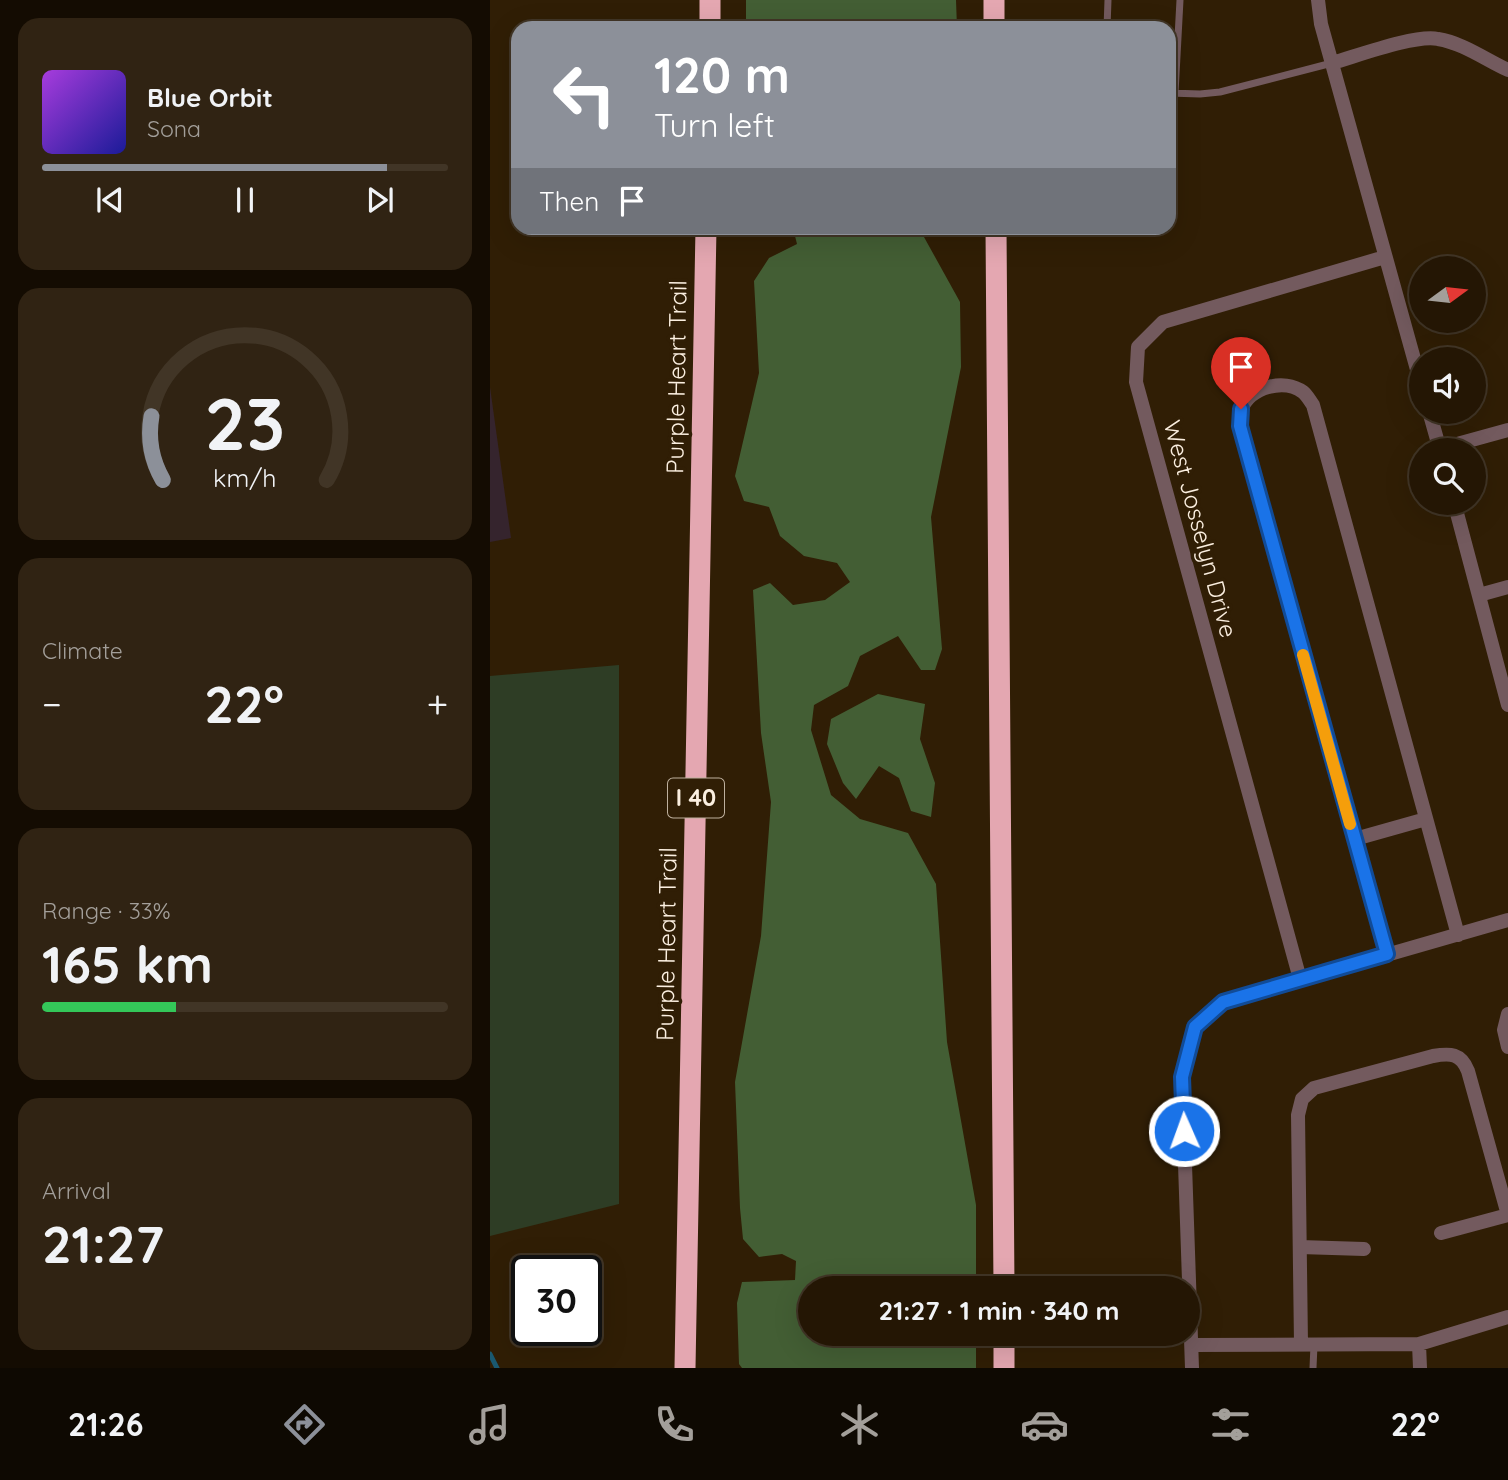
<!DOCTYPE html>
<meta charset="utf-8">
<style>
:root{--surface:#241604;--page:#302313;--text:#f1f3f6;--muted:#a39f9a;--line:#413526;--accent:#8c9099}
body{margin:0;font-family:Quicksand,sans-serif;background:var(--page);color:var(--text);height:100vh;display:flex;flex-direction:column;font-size:26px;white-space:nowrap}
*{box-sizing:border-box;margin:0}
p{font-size:23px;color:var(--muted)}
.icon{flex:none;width:38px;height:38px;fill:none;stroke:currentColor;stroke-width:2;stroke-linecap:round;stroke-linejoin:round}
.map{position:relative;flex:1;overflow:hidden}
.sheet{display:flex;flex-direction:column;gap:18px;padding:18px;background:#140c02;width:490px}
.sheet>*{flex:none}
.top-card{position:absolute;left:21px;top:21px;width:665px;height:214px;border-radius:21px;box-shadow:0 7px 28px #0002,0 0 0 2px var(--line);background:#8c9099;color:#fff;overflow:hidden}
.needle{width:46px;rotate:75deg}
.tools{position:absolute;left:919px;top:256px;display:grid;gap:14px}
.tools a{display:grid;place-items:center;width:77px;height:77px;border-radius:50%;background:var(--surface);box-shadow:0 7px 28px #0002,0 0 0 2px var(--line);font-size:35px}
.speed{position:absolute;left:21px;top:1255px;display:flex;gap:14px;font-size:35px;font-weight:700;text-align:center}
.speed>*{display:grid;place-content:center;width:91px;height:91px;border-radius:50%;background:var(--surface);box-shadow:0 7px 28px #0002,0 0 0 2px var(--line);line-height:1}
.speed .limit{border:4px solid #111;border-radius:10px;background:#fff;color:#111}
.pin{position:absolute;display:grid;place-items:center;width:60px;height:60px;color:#fff;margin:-72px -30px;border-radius:50% 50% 50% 0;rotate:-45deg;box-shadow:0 0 7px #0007}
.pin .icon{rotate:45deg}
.me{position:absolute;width:77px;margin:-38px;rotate:358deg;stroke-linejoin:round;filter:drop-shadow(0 0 5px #0008)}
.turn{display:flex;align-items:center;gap:24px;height:147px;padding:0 28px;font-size:32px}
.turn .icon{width:91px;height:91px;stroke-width:2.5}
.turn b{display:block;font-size:49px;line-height:60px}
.then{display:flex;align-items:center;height:66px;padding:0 28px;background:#0003;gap:14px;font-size:26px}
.big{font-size:52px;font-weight:700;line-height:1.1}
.sheet .widget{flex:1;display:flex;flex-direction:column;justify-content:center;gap:10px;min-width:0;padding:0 24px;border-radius:21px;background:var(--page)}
.sheet .dial{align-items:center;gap:0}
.dial svg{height:182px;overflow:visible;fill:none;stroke:var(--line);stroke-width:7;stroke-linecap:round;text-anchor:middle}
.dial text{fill:var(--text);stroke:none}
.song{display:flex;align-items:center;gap:21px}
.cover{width:84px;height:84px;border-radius:10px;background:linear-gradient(135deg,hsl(280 70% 55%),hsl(240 70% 35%))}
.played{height:7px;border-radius:4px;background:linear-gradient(90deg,var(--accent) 85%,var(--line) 85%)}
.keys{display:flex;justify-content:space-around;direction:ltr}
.heat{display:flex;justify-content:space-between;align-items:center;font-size:38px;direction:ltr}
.charge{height:10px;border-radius:5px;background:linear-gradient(90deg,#34c759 33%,var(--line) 0)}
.trip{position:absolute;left:308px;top:1276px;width:402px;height:70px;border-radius:35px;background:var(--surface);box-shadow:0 7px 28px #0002,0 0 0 2px var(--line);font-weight:700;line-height:70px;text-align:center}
.tabs{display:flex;height:112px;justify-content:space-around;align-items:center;background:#0e0902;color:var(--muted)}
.tabs .icon{width:49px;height:49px}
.tabs .active{color:var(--accent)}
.tabs b{font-size:32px;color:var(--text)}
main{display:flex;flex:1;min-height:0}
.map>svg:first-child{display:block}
.commercial{fill:#35242d}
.green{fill:#2e3d25}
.forest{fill:#435e34}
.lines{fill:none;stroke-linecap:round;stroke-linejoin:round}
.stream{stroke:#1a5970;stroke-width:5}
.lane{stroke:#735a5e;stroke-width:7}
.street{stroke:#735a5e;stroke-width:14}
.highway{stroke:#e4a7b1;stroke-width:21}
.route-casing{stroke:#114b97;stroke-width:18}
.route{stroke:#1a73e8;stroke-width:12}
.slow{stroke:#f59e0b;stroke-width:12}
.labels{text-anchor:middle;stroke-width:7;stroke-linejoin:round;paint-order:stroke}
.shield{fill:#301e05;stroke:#beb09e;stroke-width:2}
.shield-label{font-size:23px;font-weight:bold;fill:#fbefe0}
.street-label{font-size:24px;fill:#fbefe0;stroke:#301e05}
</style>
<main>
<section class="sheet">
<div class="widget">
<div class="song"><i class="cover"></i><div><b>Blue Orbit</b><p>Sona</p></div></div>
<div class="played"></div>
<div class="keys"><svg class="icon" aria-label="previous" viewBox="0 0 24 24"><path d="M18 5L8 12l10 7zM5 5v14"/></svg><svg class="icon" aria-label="pause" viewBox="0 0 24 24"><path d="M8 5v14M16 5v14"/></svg><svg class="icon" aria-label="next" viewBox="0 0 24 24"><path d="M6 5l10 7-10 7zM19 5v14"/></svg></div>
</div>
<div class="widget dial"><svg viewBox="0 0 100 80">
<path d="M14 69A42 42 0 1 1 86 69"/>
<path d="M14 69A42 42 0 0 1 9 41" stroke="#8c9099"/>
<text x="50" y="56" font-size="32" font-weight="700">23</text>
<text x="50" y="72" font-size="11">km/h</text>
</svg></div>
<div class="widget"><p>Climate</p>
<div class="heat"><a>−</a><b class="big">22°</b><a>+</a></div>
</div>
<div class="widget"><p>Range · 33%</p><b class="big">165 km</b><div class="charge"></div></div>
<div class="widget"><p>Arrival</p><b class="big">21:27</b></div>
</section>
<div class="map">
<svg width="1018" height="1368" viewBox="0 0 1018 1368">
<rect width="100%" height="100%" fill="#301e05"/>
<path class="commercial" d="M 0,387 L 21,538 L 0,542 Z"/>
<path class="green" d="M 129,665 L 129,1204 L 0,1236 L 0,676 Z"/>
<path class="forest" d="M 256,0 L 466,0 L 467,28 L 256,28 Z
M 303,228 L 429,228 L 470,302 L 471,367 L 441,517 L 452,649 L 445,670 L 431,670 L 408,636 L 370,656 L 358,686 L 324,705 L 321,730 L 341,795 L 370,819 L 418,833 L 446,884 L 457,1042 L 486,1205 L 486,1288 L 320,1288 L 320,1334 L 486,1334 L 486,1368 L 252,1368 L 249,1364 L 247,1303 L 252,1282 L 305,1280 L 306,1261 L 292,1254 L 269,1257 L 253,1239 L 250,1208 L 245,1082 L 271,936 L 281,802 L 271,733 L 263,590 L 280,583 L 303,605 L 335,600 L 360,582 L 347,563 L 314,556 L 290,536 L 279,507 L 254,501 L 245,476 L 269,373 L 264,281 L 279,258 L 307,244 Z
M 388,694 L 435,704 L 430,739 L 445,783 L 441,817 L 421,811 L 409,778 L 389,766 L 366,799 L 353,783 L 337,744 L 341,719 Z"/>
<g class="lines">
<path class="stream" d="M 0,1354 L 7,1368"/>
<path class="lane" d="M 617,28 L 618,0
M 679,93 L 710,94 L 730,92 L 842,63
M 685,93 L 690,0
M 823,1368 L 824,1345"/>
<path class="street" d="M 828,0 L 831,24 L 931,384
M 842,63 C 867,56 926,34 948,39 C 973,43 996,60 1018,70
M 939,411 L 950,450
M 949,449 L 1018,430
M 964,502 L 1018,705
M 989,595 L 1018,587
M 865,839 L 936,819
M 897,954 L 749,426 C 750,421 750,414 751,410 C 760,387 794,378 813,392 C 817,395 820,401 823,405 L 968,935
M 810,979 L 646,382 L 648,347 L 673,322 L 895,257
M 1018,1014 L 1014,1030 L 1018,1047
M 951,1233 L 1018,1215
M 810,1247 L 874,1249
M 811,1344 L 808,1115 L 812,1099 L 824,1088 L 943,1056 C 960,1053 971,1053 978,1071 L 1018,1215
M 929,1344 L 930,1368
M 702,1345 L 929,1344 L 1018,1317
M 702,1368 L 692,1077 L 705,1028 L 733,1002 L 1018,920"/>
<path class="highway" d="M 504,0 L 504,28
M 220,28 L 220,0
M 506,228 L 514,1288
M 514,1334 L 514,1368
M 195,1368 L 216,228"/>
</g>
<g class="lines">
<defs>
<path id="route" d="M 694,1131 L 692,1077 L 705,1027 L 733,1002 L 897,954 L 750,426 L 751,409"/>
</defs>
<use href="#route" class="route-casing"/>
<use href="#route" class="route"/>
<path class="slow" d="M 813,655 L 860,824"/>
</g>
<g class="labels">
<rect class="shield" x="178" y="778.5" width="56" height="39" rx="5"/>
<g class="shield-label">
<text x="206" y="806">I 40</text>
</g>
<g class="street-label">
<text transform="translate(187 377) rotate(-89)" y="8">Purple Heart Trail</text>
<text transform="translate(710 529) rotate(75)" y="8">West Josselyn Drive</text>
<text transform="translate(177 944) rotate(-89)" y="8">Purple Heart Trail</text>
</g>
</g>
</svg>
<div class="tools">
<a><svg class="needle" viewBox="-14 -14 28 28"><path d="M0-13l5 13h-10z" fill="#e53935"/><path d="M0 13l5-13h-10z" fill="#a39f9a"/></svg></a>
<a><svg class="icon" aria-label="sound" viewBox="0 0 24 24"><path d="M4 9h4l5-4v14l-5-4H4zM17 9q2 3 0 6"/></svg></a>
<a><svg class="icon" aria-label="search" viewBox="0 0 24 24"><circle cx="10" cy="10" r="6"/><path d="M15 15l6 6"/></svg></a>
</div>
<div class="speed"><div class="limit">30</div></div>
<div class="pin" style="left:751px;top:409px;background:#d93025"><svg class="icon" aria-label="arrive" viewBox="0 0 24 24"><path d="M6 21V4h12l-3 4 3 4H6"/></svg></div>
<svg class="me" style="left:694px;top:1131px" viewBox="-20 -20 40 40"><circle r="17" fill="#1a73e8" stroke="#fff" stroke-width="3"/><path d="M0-11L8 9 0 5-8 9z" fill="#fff"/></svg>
<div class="trip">21:27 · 1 min · 340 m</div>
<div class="top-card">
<div class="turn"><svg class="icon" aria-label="left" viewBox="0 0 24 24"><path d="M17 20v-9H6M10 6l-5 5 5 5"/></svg><div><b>120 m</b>Turn left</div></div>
<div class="then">Then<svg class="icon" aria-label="arrive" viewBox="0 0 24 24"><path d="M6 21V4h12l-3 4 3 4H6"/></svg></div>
</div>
</div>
</main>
<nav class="tabs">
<b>21:26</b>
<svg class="icon active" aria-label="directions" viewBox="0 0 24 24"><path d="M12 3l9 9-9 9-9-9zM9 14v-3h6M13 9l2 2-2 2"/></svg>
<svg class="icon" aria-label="music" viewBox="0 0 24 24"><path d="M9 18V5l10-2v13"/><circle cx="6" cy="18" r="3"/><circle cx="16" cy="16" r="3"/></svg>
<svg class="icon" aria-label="phone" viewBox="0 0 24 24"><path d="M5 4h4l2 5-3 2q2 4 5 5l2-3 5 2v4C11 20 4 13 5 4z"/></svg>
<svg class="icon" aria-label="climate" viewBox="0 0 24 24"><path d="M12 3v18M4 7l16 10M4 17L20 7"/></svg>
<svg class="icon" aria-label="car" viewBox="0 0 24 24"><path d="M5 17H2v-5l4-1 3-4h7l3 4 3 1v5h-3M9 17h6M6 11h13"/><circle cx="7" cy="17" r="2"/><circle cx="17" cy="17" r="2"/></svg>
<svg class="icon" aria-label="filters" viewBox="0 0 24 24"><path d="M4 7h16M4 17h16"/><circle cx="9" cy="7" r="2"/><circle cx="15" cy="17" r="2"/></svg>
<b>22°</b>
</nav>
